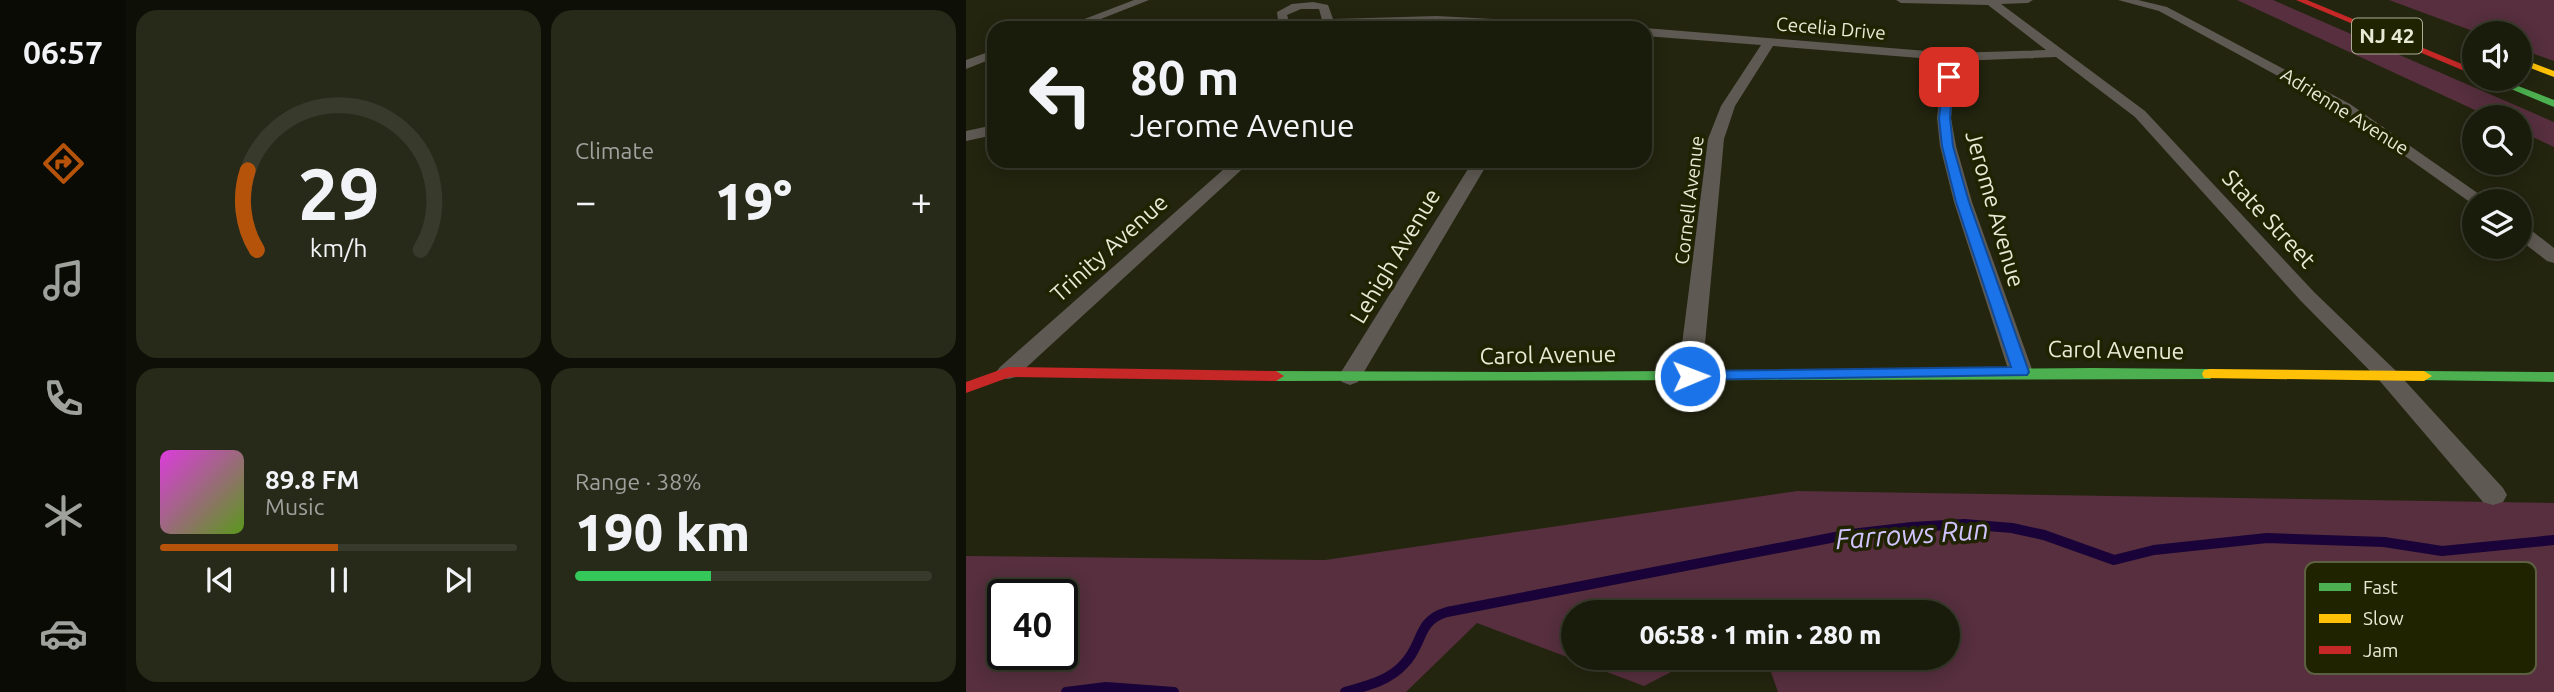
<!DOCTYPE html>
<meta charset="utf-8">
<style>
:root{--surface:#1a1c0b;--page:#272919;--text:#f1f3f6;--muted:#9fa19d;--line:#383a2c;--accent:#b45309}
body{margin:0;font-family:Ubuntu,sans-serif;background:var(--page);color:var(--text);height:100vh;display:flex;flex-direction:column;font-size:26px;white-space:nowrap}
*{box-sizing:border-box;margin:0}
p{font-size:23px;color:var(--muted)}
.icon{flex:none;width:38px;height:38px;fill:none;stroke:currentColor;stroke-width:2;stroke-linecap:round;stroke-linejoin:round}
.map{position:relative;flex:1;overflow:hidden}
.sheet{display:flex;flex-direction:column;gap:10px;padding:10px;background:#0e0f06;width:840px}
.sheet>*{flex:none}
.top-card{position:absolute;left:21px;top:21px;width:665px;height:147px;border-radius:21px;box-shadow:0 4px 18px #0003,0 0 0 2px var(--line);background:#1a1c0b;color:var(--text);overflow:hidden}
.buttons{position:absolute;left:1496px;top:21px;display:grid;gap:14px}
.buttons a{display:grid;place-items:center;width:70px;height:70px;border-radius:50%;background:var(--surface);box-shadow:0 4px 18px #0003,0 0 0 2px var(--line);font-size:35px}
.speed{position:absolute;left:21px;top:579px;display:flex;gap:14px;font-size:35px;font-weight:700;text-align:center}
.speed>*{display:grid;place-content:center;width:91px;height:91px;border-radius:50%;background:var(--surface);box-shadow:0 4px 18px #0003,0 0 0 2px var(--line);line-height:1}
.speed .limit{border:4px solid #111;border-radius:10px;background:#fff;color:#111}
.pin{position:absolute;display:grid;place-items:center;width:60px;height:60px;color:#fff;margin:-30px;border-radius:14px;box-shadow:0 4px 10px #0006}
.me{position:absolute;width:77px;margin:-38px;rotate:89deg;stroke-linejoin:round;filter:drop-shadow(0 0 5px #0008)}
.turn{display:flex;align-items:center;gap:24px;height:147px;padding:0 28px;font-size:32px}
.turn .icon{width:91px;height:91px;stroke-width:2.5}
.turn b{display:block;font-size:49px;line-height:60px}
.big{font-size:52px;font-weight:800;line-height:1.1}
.sheet .widget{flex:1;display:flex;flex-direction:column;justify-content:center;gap:10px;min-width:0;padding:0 24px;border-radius:21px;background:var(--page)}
.sheet .dial{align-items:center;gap:0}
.dial svg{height:182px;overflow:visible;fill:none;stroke:var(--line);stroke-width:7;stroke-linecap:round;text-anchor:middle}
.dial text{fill:var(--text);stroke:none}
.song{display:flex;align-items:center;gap:21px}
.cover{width:84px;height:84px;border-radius:10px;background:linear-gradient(135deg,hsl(300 70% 55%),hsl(90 70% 35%))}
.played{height:7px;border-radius:4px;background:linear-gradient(90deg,var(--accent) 50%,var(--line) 50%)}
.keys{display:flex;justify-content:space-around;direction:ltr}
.heat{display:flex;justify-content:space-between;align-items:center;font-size:38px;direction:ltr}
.charge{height:10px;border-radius:5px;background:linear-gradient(90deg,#34c759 38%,var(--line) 0)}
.sheet .tiles{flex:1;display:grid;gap:10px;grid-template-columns:repeat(2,1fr)}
.trip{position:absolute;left:595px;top:600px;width:399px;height:70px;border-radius:35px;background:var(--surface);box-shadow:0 4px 18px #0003,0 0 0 2px var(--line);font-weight:800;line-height:70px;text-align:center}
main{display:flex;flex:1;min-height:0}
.dock{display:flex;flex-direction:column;width:126px;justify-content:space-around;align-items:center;background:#0a0b04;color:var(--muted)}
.dock .icon{width:49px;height:49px}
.dock .on{color:var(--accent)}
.dock b{font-size:32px;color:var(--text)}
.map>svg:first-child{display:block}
.green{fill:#572f3e;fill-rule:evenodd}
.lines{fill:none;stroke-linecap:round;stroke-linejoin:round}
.stream{stroke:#190338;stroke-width:10}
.street{fill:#5e5952;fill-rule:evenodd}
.fast{fill:#4caf50;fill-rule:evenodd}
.slow{fill:#ffc107;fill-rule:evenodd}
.jam{fill:#c62828;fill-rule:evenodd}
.route{fill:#1a73e8;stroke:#114b97;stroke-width:2}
.labels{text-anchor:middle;stroke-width:7;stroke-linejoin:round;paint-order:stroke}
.far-street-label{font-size:19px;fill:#e7ead5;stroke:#202300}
.shield{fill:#202300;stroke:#abae95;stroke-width:2}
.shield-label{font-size:21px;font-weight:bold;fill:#e7ead5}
.street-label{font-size:23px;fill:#e7ead5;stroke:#202300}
.near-water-label{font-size:28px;font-style:italic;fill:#d0c4ff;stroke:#202300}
.key{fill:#202300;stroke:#5c5f40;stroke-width:2}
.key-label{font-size:19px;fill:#e7ead5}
</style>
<main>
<nav class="dock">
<b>06:57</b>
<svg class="icon on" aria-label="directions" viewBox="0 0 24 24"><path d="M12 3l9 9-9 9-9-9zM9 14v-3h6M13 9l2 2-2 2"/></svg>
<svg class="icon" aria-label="music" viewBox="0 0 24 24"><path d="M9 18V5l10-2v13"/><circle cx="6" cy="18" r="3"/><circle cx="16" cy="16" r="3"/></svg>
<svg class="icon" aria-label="phone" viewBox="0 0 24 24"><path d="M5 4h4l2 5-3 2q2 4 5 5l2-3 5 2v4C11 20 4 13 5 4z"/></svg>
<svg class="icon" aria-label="climate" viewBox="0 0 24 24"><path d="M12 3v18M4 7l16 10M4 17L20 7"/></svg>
<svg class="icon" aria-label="car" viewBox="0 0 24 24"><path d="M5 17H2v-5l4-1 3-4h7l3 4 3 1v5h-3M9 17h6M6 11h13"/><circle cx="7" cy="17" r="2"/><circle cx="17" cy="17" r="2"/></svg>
</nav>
<section class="sheet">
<div class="tiles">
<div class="widget dial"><svg viewBox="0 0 100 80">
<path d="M14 69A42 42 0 1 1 86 69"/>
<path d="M14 69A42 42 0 0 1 10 34" stroke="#b45309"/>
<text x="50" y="56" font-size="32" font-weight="700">29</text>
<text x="50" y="72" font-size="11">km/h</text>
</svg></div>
<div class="widget"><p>Climate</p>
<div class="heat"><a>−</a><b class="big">19°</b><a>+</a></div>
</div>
<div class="widget">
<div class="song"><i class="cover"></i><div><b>89.8 FM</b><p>Music</p></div></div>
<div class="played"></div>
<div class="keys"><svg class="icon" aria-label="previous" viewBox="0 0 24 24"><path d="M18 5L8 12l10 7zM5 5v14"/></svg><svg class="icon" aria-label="pause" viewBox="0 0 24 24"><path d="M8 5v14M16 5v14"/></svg><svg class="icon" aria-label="next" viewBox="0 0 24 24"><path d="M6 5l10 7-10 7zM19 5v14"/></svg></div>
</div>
<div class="widget"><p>Range · 38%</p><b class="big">190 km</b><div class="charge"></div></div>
</div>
</section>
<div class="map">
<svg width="1588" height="692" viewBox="0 0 1588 692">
<rect width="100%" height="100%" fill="#23250f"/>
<path class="green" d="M 1271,0 L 1307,0 L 1588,122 L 1588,147 L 1554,131 L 1554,117 L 1524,117 Z
M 1423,0 L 1588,0 L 1588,61 L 1554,49 L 1554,33 L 1512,33 Z
M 831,491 L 1588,503 L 1588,692 L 812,692 L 800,658 L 982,658 L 982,612 L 607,612 L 607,658 L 732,658 L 678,686 L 511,623 L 440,692 L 0,692 L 0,556 L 359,560 ZM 37,595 L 96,595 L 96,654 L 37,654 Z"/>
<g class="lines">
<path class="stream" d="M 100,692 L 140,687 L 208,692
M 379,692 C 400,686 423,681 438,664 C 458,644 450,621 481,612 L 885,534 L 946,527 L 998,524 L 1046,528 L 1078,535 L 1148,560 L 1188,550 L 1301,538 L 1418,542 L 1476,551 L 1588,540"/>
<path class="street" d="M 168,0 L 183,0 L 112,28 L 95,28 Z
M 930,0 L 1067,0 L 1062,3 L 1035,4 L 1179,111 L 1348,292 L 1429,370 L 1537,488 L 1541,495 L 1537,502 L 1527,505 L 1517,502 L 1413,380 L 1334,300 L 1169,117 L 1090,57 L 991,61 L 985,118 L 990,146 L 1006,202 L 1067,372 L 1063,377 L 1055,379 L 1047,377 L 1043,372 L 988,202 L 974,146 L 971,118 L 978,60 L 807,46 L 769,106 L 758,139 L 736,376 L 732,381 L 724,383 L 716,381 L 712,376 L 742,139 L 755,106 L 795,45 L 679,36 L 679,28 L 985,53 L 1080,50 L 1022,5 L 935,3 Z
M 1152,0 L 1172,0 L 1201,7 L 1384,104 L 1523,201 L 1508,201 L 1508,205 L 1374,110 L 1193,11 Z
M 347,2 L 362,5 L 367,19 L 471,16 L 623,24 L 629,28 L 433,22 L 313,28 L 311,12 L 326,4 ZM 335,9 L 353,9 L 356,20 L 324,24 L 321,15 Z
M 28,50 L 28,58 L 0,69 L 0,60 Z
M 28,125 L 28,135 L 0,141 L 0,131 Z
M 267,161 L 285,161 L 50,377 L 42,379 L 34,377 L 30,372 L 34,367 Z
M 507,161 L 523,161 L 392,382 L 384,385 L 376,382 L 372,377 Z
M 1554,225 L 1561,227 L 1588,248 L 1588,263 L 1581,261 L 1554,240 Z"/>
<path class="fast" d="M 1521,79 L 1534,79 L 1588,100 L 1588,107 Z
M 1127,368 L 1244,369 L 1252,374 L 1244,379 L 310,381 L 302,376 L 310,371 L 543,372 Z
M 1458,371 L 1588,372 L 1588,382 L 1452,380 L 1450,376 L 1452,372 Z"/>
<path class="slow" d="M 1554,58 L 1588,71 L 1588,77 L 1554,64 Z
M 1244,369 L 1458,371 L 1466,376 L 1458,381 L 1238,378 L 1236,374 L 1238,370 Z"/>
<path class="jam" d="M 1330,0 L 1341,0 L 1508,69 L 1508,75 Z
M 42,367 L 310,371 L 318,376 L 310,381 L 44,377 L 0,393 L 0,382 Z"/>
</g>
<path class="route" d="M 983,75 L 987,77 L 984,118 L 987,146 L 1003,202 L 1063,372 L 1061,375 L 718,380 L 715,376 L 724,371 L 1045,367 L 990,202 L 976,146 L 973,118 L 978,77 Z"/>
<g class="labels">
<g class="far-street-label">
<text transform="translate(865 28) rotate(5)" y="7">Cecelia Drive</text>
<text transform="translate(1379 111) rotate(32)" y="7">Adrienne Avenue</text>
<text transform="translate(723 200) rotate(-83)" y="7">Cornell Avenue</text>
</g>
<rect class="shield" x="1386" y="18.5" width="70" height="35" rx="5"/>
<g class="shield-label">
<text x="1421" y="43">NJ 42</text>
</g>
<g class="street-label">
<text transform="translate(1029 209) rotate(74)" y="8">Jerome Avenue</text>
<text transform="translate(1303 219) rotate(47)" y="8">State Street</text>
<text transform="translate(143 248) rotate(-42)" y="8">Trinity Avenue</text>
<text transform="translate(429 256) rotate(-59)" y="8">Lehigh Avenue</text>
<text transform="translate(1150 350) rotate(1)" y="8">Carol Avenue</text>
<text transform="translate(582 355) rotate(-1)" y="8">Carol Avenue</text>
</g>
<g class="near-water-label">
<text transform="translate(946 534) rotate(-4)" y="10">Farrows Run</text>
</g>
</g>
<rect x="1339" y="562" width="231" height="112" rx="10" class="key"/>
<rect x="1353" y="583" width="32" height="8" fill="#4caf50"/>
<rect x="1353" y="614" width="32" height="9" fill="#ffc107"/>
<rect x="1353" y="646" width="32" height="8" fill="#c62828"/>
<g class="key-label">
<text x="1397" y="594">Fast</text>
<text x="1397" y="625">Slow</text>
<text x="1397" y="657">Jam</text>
</g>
</svg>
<div class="buttons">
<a><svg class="icon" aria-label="sound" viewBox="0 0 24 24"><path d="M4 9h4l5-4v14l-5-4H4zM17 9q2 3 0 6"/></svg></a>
<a><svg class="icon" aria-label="search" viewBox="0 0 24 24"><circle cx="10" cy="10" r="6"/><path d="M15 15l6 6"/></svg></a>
<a><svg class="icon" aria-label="layers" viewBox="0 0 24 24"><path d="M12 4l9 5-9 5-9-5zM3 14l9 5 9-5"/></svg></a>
</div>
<div class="speed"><div class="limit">40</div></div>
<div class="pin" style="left:983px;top:77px;background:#d93025"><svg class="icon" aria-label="arrive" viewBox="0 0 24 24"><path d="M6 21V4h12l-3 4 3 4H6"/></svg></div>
<svg class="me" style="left:724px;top:376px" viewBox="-20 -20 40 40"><circle r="17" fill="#1a73e8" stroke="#fff" stroke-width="3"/><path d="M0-11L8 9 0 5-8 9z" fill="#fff"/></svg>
<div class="trip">06:58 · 1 min · 280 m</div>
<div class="top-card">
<div class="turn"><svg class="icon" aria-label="left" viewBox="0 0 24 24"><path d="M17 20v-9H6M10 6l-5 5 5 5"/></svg><div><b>80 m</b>Jerome Avenue</div></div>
</div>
</div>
</main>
